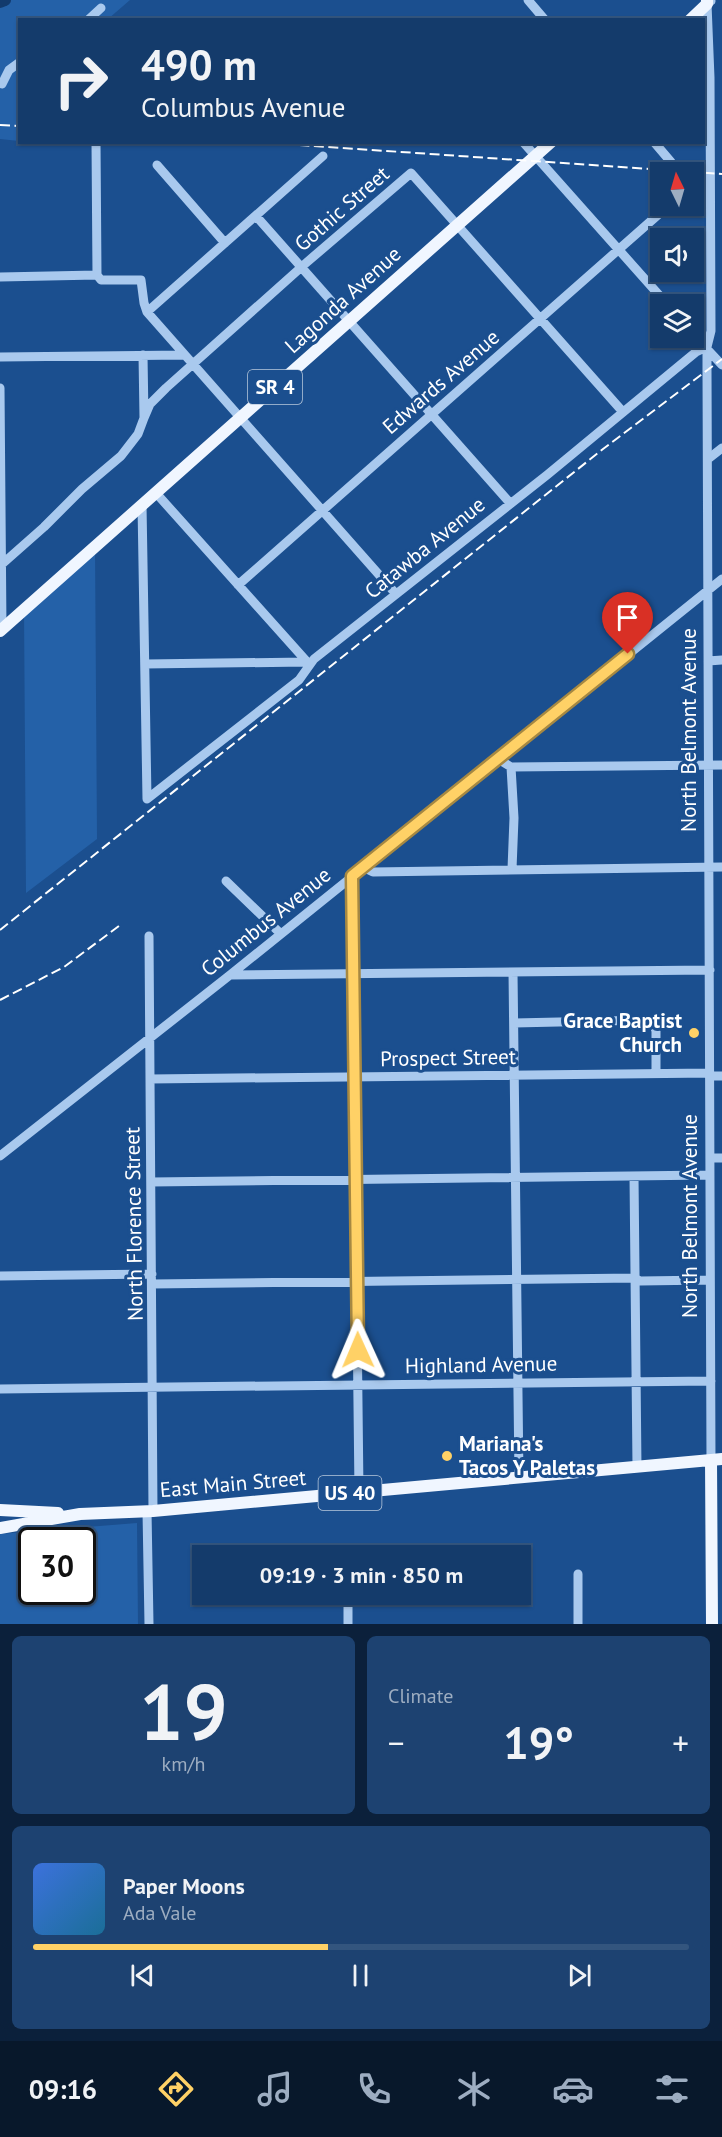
<!DOCTYPE html>
<meta charset="utf-8">
<style>
:root{--surface:#143b6b;--page:#1d4271;--text:#f1f3f6;--muted:#9dadc1;--line:#33557e;--accent:#ffd166}
body{margin:0;font-family:"PT Sans",sans-serif;background:var(--page);color:var(--text);height:100vh;display:flex;flex-direction:column;font-size:22px;white-space:nowrap}
*{box-sizing:border-box;margin:0}
p{font-size:20px;color:var(--muted)}
.icon{flex:none;width:33px;height:33px;fill:none;stroke:currentColor;stroke-width:2;stroke-linecap:round;stroke-linejoin:round}
.map{position:relative;height:1624px;overflow:hidden}
.side{display:flex;flex-direction:column;gap:12px;padding:12px;background:#0b203b;flex:1}
.side>*{flex:none}
.top-card{position:absolute;left:18px;top:18px;width:687px;height:126px;border-radius:0px;box-shadow:0 2px 4px #0004,0 0 0 2px var(--line);background:#143b6b;color:var(--text);overflow:hidden}
.needle{width:39px;rotate:355deg}
.buttons{position:absolute;left:650px;top:162px;display:grid;gap:12px}
.buttons a{display:grid;place-items:center;width:54px;height:54px;border-radius:0px;background:var(--surface);box-shadow:0 2px 4px #0004,0 0 0 2px var(--line);font-size:30px}
.speed{position:absolute;left:18px;top:1527px;display:flex;gap:12px;font-size:30px;font-weight:700;text-align:center}
.speed>*{display:grid;place-content:center;width:78px;height:78px;border-radius:50%;background:var(--surface);box-shadow:0 2px 4px #0004,0 0 0 2px var(--line);line-height:1}
.speed .limit{border:3px solid #111;border-radius:9px;background:#fff;color:#111}
.pin{position:absolute;display:grid;place-items:center;width:51px;height:51px;color:#fff;margin:-62px -26px;border-radius:50% 50% 50% 0;rotate:-45deg;box-shadow:0 0 6px #0007}
.pin .icon{rotate:45deg}
.me{position:absolute;width:66px;margin:-33px;rotate:359deg;stroke-linejoin:round;filter:drop-shadow(0 0 4px #0008)}
.turn{display:flex;align-items:center;gap:21px;height:126px;padding:0 24px;font-size:27px}
.turn .icon{width:78px;height:78px;stroke-width:2.5}
.turn b{display:block;font-size:42px;line-height:51px}
.big{font-size:45px;font-weight:700;line-height:1.1}
.side .card{flex:1;display:flex;flex-direction:column;justify-content:center;gap:9px;min-width:0;padding:0 21px;border-radius:9px;background:var(--page)}
.side .dial{align-items:center;gap:0}
.dial b{font-size:78px;line-height:1}
.song{display:flex;align-items:center;gap:18px}
.cover{width:72px;height:72px;border-radius:9px;background:linear-gradient(135deg,hsl(220 70% 55%),hsl(200 70% 35%))}
.played{height:6px;border-radius:3px;background:linear-gradient(90deg,var(--accent) 45%,var(--line) 45%)}
.keys{display:flex;justify-content:space-around;direction:ltr}
.heat{display:flex;justify-content:space-between;align-items:center;font-size:33px;direction:ltr}
.side .tiles{flex:1;display:grid;gap:12px;grid-template-columns:1fr 1fr}
.card:last-child{grid-column:span 2}
.trip{position:absolute;left:192px;top:1545px;width:339px;height:60px;border-radius:0px;background:var(--surface);box-shadow:0 2px 4px #0004,0 0 0 2px var(--line);font-weight:700;line-height:60px;text-align:center}
.tabs{display:flex;height:96px;justify-content:space-around;align-items:center;background:#08182b;color:var(--muted)}
.tabs .icon{width:42px;height:42px}
.tabs .current{color:var(--accent)}
.tabs b{font-size:27px;color:var(--text)}
.map>svg:first-child{display:block}
.green{fill:#2461a8;fill-rule:evenodd}
.lines{fill:none;stroke-linecap:round;stroke-linejoin:round}
.river{stroke:#123a6d;stroke-width:12}
.minor{stroke:#a9c9ee;stroke-width:9}
.major{stroke:#f0f6ff;stroke-width:12}
.rail{stroke:#fff;stroke-width:2;stroke-dasharray:10 4.5;stroke-linecap:butt}
.route-casing{stroke:#a68842;stroke-width:15}
.route{stroke:#ffd166;stroke-width:10}
.poi-dot{fill:#ffd166;stroke:#1b4f8f;stroke-width:2}
.labels{text-anchor:middle;stroke-width:6;stroke-linejoin:round;paint-order:stroke}
.shield{fill:#1b4f8f;stroke:#bbcadd;stroke-width:1.5}
.shield-label{font-size:20px;font-weight:bold;fill:#fff}
.street-label{font-size:21px;fill:#fff;stroke:#1b4f8f}
.poi-label{font-size:21px;font-weight:bold;fill:#fff;stroke:#1b4f8f;text-anchor:end}
</style>
<div class="map">
<svg width="722" height="1624" viewBox="0 0 722 1624">
<rect width="100%" height="100%" fill="#1b4f8f"/>
<path class="green" d="M 0,0 L 130,0 L 108,19 L 20,20 L 19,141 L 0,139 Z
M 95,547 L 97,839 L 26,893 L 24,610 Z
M 137,1523 L 138,1624 L 0,1624 L 0,1534 ZM 32,1540 L 82,1540 L 82,1592 L 32,1592 Z"/>
<g class="lines">
<path class="river" d="M 0,2 L 5,0"/>
<path class="minor" d="M 528,0 L 545,20
M 711,1 L 707,4 L 710,78 L 711,331 L 707,347 L 707,370 L 711,1460
M 88,20 L 101,8
M 2,84 L 9,70 L 20,62
M 96,142 L 97,275
M 523,142 L 667,304
M 654,142 L 671,162
M 157,165 L 225,243
M 693,184 L 698,180 L 710,178
M 256,216 L 510,503
M 97,275 L 101,280 L 141,280 L 144,303 L 147,312 L 396,594
M 0,277 L 97,275
M 147,312 L 323,156
M 693,334 L 722,365
M 0,357 L 185,355
M 0,388 L 2,629
M 144,418 L 150,404 L 166,388 L 306,263 L 411,173 L 623,412
M 708,459 L 722,448
M 156,493 L 309,664
M 142,505 L 147,799 L 299,680 L 314,659 L 547,475 L 696,352 L 707,347
M 1,565 L 44,527 L 82,489 L 121,456 L 138,434 L 144,418 L 143,355
M 238,585 L 668,206
M 708,661 L 722,660
M 145,664 L 306,662
M 498,759 L 511,767 L 722,765
M 511,767 L 514,818 L 512,869
M 363,867 L 373,872 L 722,867
M 352,876 L 359,1492
M 226,881 L 281,934
M 149,936 L 153,1511
M 513,972 L 519,1478
M 230,975 L 710,970
M 514,1023 L 648,1020 L 654,1025 L 656,1031 L 656,1073
M 710,1076 L 722,1076
M 150,1079 L 710,1073
M 0,1156 L 230,975 L 722,579
M 710,1158 L 722,1158
M 634,1176 L 637,1467
M 151,1182 L 710,1175
M 0,1276 L 152,1274
M 152,1284 L 635,1278 L 640,1281 L 710,1280
M 0,1389 L 711,1381
M 147,1511 L 149,1624
M 578,1574 L 578,1624
M 348,1594 L 348,1624"/>
<path class="major" d="M 690,20 L 707,4 L 707,0
M 0,631 L 551,142
M 711,1460 L 712,1624
M 0,1510 L 58,1513
M 0,1528 L 80,1514 L 153,1511 L 722,1459"/>
<path class="rail" d="M 0,125 L 20,126
M 256,142 L 722,174
M 0,930 L 603,449 L 722,359
M 0,1000 L 64,967 L 119,926"/>
</g>
<g class="lines">
<defs>
<path id="route" d="M 358,1350 L 352,876 L 628,654"/>
</defs>
<use href="#route" class="route-casing"/>
<use href="#route" class="route"/>
</g>
<g class="poi-dot">
<circle cx="694" cy="1033" r="6"/>
<circle cx="447" cy="1456" r="6"/>
</g>
<g class="labels">
<g class="shield">
<rect x="248" y="370" width="54" height="34" rx="4.5"/>
<rect x="318.5" y="1476" width="63" height="34" rx="4.5"/>
</g>
<g class="shield-label">
<text x="275" y="394">SR 4</text>
<text x="350" y="1500">US 40</text>
</g>
<g class="street-label">
<text transform="translate(342 209) rotate(-41)" y="7">Gothic Street</text>
<text transform="translate(343 300) rotate(-42)" y="7">Lagonda Avenue</text>
<text transform="translate(441 382) rotate(-41)" y="7">Edwards Avenue</text>
<text transform="translate(425 548) rotate(-39)" y="7">Catawba Avenue</text>
<text transform="translate(689 730) rotate(-90)" y="7">North Belmont Avenue</text>
<text transform="translate(266 922) rotate(-39)" y="7">Columbus Avenue</text>
<text transform="translate(448 1058) rotate(-1)" y="7">Prospect Street</text>
<text transform="translate(690 1216) rotate(-90)" y="7">North Belmont Avenue</text>
<text transform="translate(134 1224) rotate(-91)" y="7">North Florence Street</text>
<text transform="translate(481 1365) rotate(-1)" y="7">Highland Avenue</text>
<text transform="translate(233 1484) rotate(-5)" y="7">East Main Street</text>
</g>
<g class="poi-label">
<text x="682" y="1028">Grace Baptist<tspan x="682" dy="24">Church</tspan></text>
<text x="459" y="1451" text-anchor="start">Mariana's<tspan x="459" dy="24">Tacos Y Paletas</tspan></text>
</g>
</g>
</svg>
<div class="buttons">
<a><svg class="needle" viewBox="-14 -14 28 28"><path d="M0-13l5 13h-10z" fill="#e53935"/><path d="M0 13l5-13h-10z" fill="#9dadc1"/></svg></a>
<a><svg class="icon" aria-label="sound" viewBox="0 0 24 24"><path d="M4 9h4l5-4v14l-5-4H4zM17 9q2 3 0 6"/></svg></a>
<a><svg class="icon" aria-label="layers" viewBox="0 0 24 24"><path d="M12 4l9 5-9 5-9-5zM3 14l9 5 9-5"/></svg></a>
</div>
<div class="speed"><div class="limit">30</div></div>
<div class="pin" style="left:628px;top:654px;background:#d93025"><svg class="icon" aria-label="arrive" viewBox="0 0 24 24"><path d="M6 21V4h12l-3 4 3 4H6"/></svg></div>
<svg class="me" style="left:358px;top:1350px" viewBox="-20 -20 40 40"><path d="M0-17L14 15 0 8-14 15z" fill="#ffd166" stroke="#fff" stroke-width="4"/></svg>
<div class="trip">09:19 · 3 min · 850 m</div>
<div class="top-card">
<div class="turn"><svg class="icon" aria-label="right" viewBox="0 0 24 24"><path d="M7 20v-9h11M14 6l5 5-5 5"/></svg><div><b>490 m</b>Columbus Avenue</div></div>
</div>
</div>
<section class="side">
<div class="tiles">
<div class="card dial"><b>19</b><p>km/h</p></div>
<div class="card"><p>Climate</p>
<div class="heat"><a>−</a><b class="big">19°</b><a>+</a></div>
</div>
<div class="card">
<div class="song"><i class="cover"></i><div><b>Paper Moons</b><p>Ada Vale</p></div></div>
<div class="played"></div>
<div class="keys"><svg class="icon" aria-label="previous" viewBox="0 0 24 24"><path d="M18 5L8 12l10 7zM5 5v14"/></svg><svg class="icon" aria-label="pause" viewBox="0 0 24 24"><path d="M8 5v14M16 5v14"/></svg><svg class="icon" aria-label="next" viewBox="0 0 24 24"><path d="M6 5l10 7-10 7zM19 5v14"/></svg></div>
</div>
</div>
</section>
<nav class="tabs">
<b>09:16</b>
<svg class="icon current" aria-label="directions" viewBox="0 0 24 24"><path d="M12 3l9 9-9 9-9-9zM9 14v-3h6M13 9l2 2-2 2"/></svg>
<svg class="icon" aria-label="music" viewBox="0 0 24 24"><path d="M9 18V5l10-2v13"/><circle cx="6" cy="18" r="3"/><circle cx="16" cy="16" r="3"/></svg>
<svg class="icon" aria-label="phone" viewBox="0 0 24 24"><path d="M5 4h4l2 5-3 2q2 4 5 5l2-3 5 2v4C11 20 4 13 5 4z"/></svg>
<svg class="icon" aria-label="climate" viewBox="0 0 24 24"><path d="M12 3v18M4 7l16 10M4 17L20 7"/></svg>
<svg class="icon" aria-label="car" viewBox="0 0 24 24"><path d="M5 17H2v-5l4-1 3-4h7l3 4 3 1v5h-3M9 17h6M6 11h13"/><circle cx="7" cy="17" r="2"/><circle cx="17" cy="17" r="2"/></svg>
<svg class="icon" aria-label="filters" viewBox="0 0 24 24"><path d="M4 7h16M4 17h16"/><circle cx="9" cy="7" r="2"/><circle cx="15" cy="17" r="2"/></svg>
</nav>
